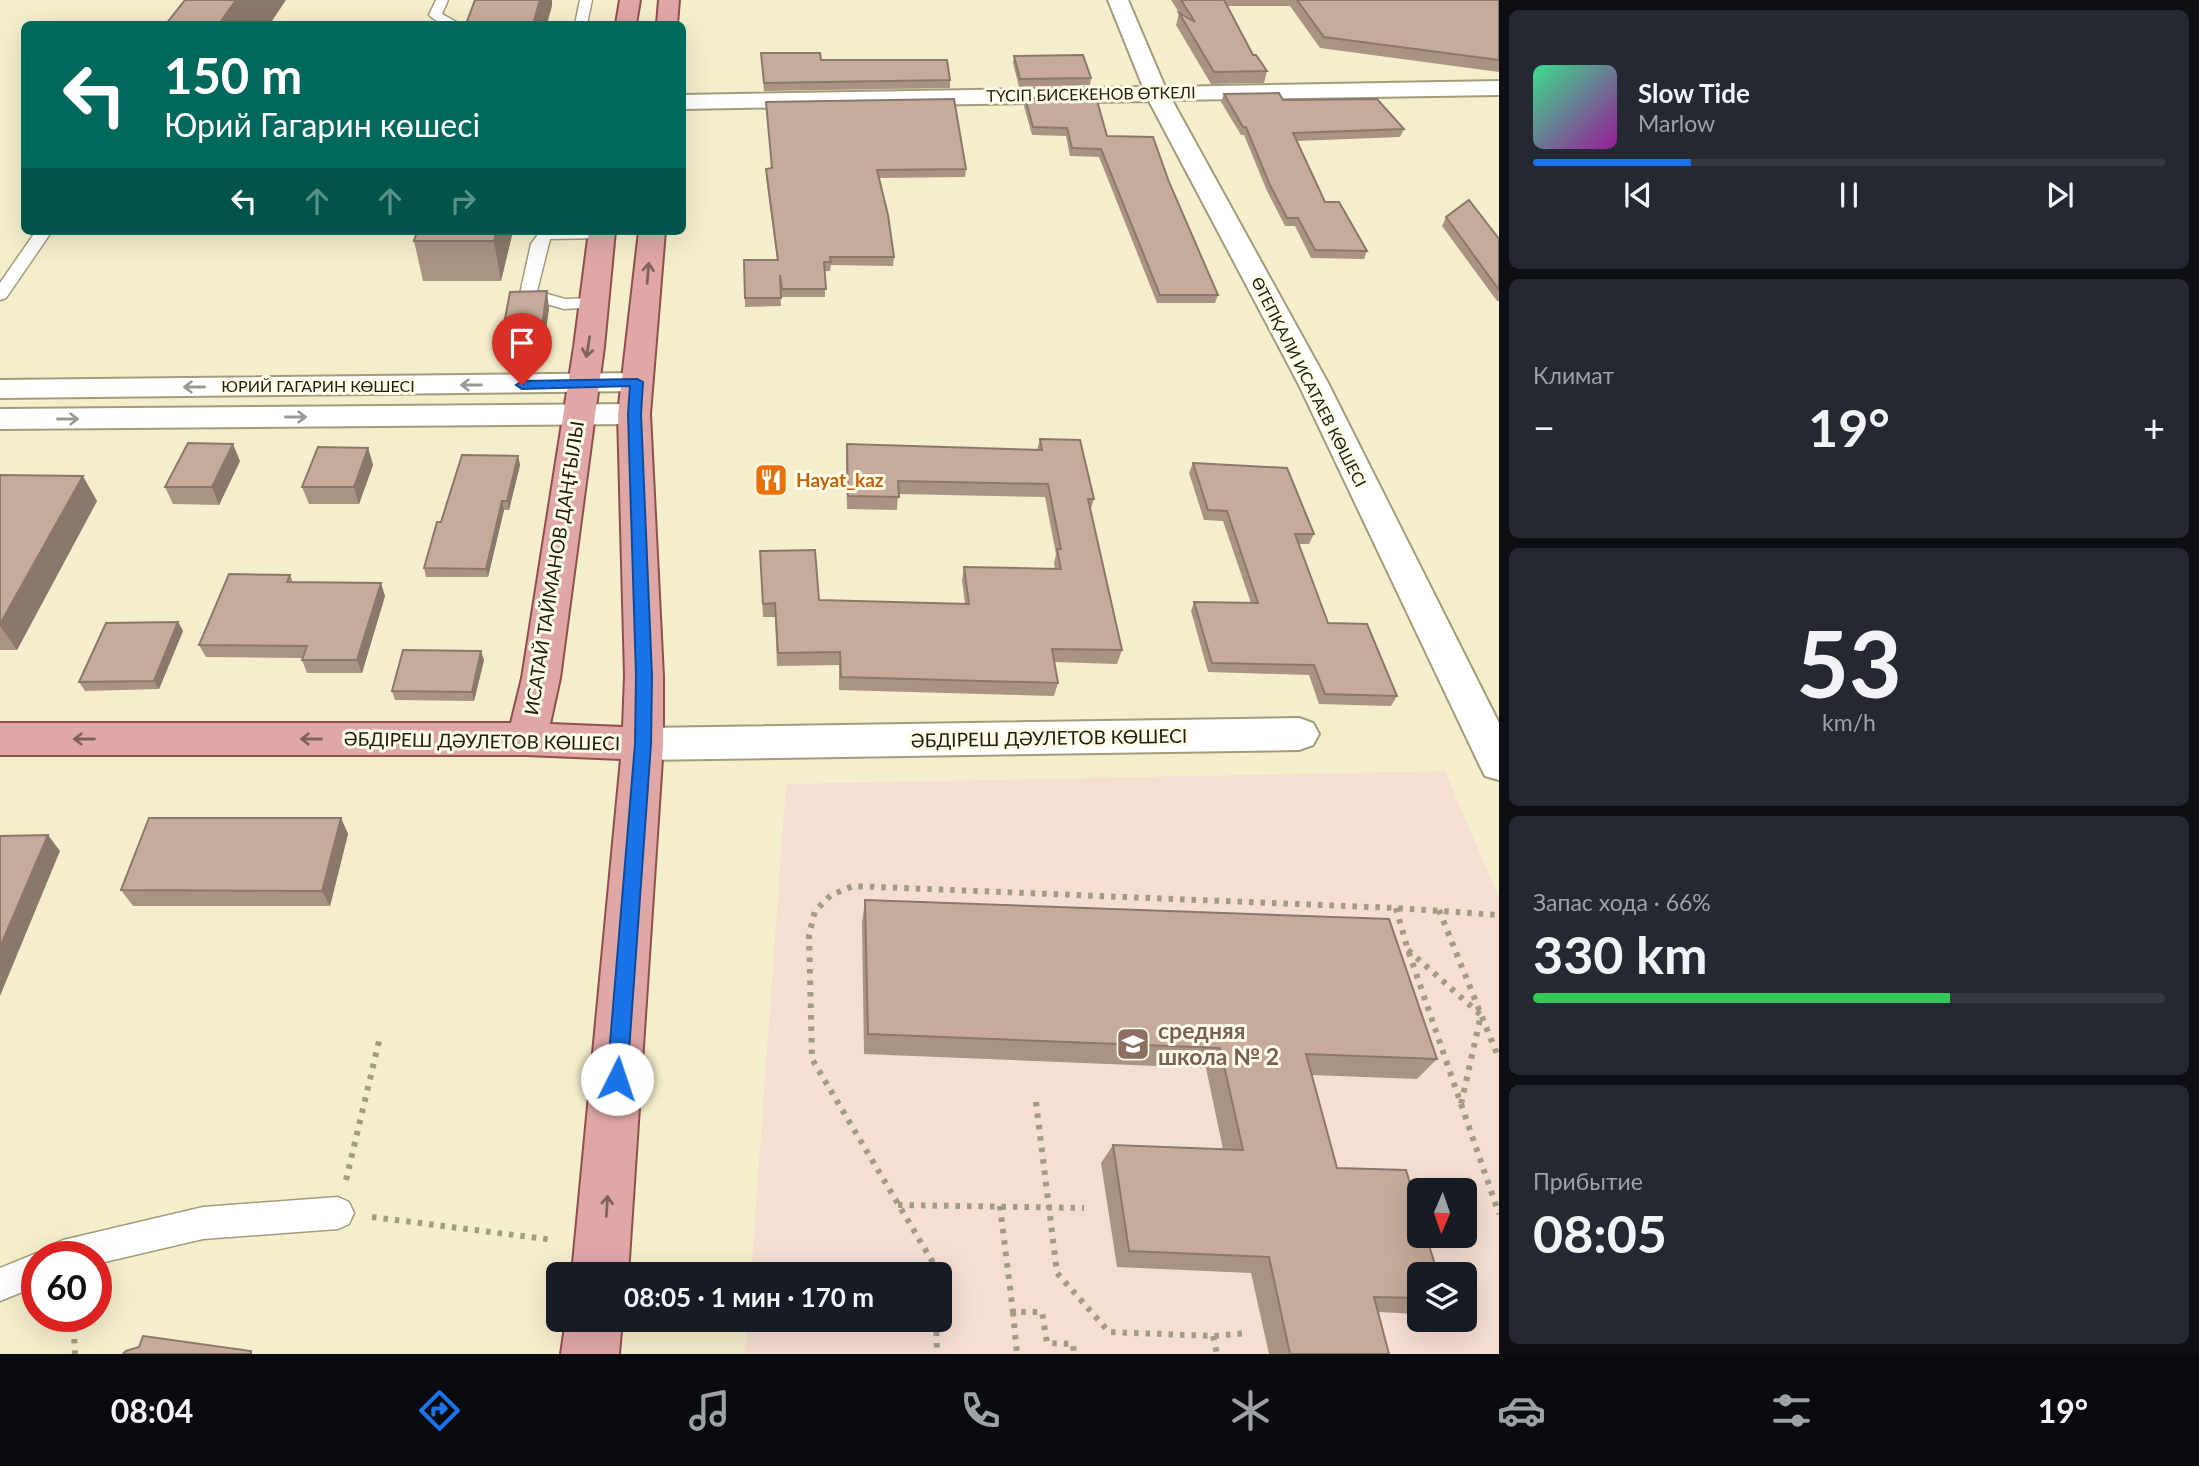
<!DOCTYPE html>
<html lang="ru">
<meta charset="utf-8">
<style>
:root{--surface:#171b24;--page:#242831;--text:#f1f3f6;--muted:#9ea1a6;--line:#363941;--accent:#1a73e8}
body{margin:0;font-family:Lato,sans-serif;background:var(--page);color:var(--text);height:100vh;display:flex;flex-direction:column;font-size:26px;white-space:nowrap}
*{box-sizing:border-box;margin:0}
p{font-size:23px;color:var(--muted)}
.icon{flex:none;width:38px;height:38px;fill:none;stroke:currentColor;stroke-width:2;stroke-linecap:round;stroke-linejoin:round}
.map{position:relative;flex:1;overflow:hidden}
.side{display:flex;flex-direction:column;gap:10px;padding:10px;background:#0d0f14;width:700px}
.side>*{flex:none}
.guide{position:absolute;left:21px;top:21px;width:665px;height:214px;border-radius:10px;box-shadow:0 7px 28px #0002;background:#00695c;color:#fff;overflow:hidden}
.needle{width:46px;rotate:182deg}
.buttons{position:absolute;left:1407px;top:1178px;display:grid;gap:14px}
.buttons a{display:grid;place-items:center;width:70px;height:70px;border-radius:10px;background:var(--surface);box-shadow:0 7px 28px #0002;font-size:35px}
.speed{position:absolute;left:21px;top:1241px;display:flex;gap:14px;font-size:35px;font-weight:700;text-align:center}
.speed>*{display:grid;place-content:center;width:91px;height:91px;border-radius:50%;background:var(--surface);box-shadow:0 7px 28px #0002;line-height:1}
.speed .limit{border:10px solid #d22;background:#fff;color:#111}
.pin{position:absolute;display:grid;place-items:center;width:60px;height:60px;color:#fff;margin:-72px -30px;border-radius:50% 50% 50% 0;rotate:-45deg;box-shadow:0 0 7px #0007}
.pin .icon{rotate:45deg}
.me{position:absolute;width:77px;margin:-38px;rotate:4deg;stroke-linejoin:round;filter:drop-shadow(0 0 5px #0008)}
.turn{display:flex;align-items:center;gap:24px;height:147px;padding:0 28px;font-size:32px}
.turn .icon{width:91px;height:91px;stroke-width:2.5}
.turn b{display:block;font-size:49px;line-height:60px}
.lanes{display:flex;align-items:center;height:66px;padding:0 28px;background:#0003;justify-content:center;gap:35px;direction:ltr}
.lanes .off{opacity:.35}
.big{font-size:52px;font-weight:700;line-height:1.1}
.side .card{flex:1;display:flex;flex-direction:column;justify-content:center;gap:10px;min-width:0;padding:0 24px;border-radius:10px;background:var(--page)}
.side .dial{align-items:center;gap:0}
.dial b{font-size:91px;line-height:1}
.song{display:flex;align-items:center;gap:21px}
.cover{width:84px;height:84px;border-radius:10px;background:linear-gradient(135deg,hsl(150 70% 55%),hsl(300 70% 35%))}
.played{height:7px;border-radius:4px;background:linear-gradient(90deg,var(--accent) 25%,var(--line) 25%)}
.keys{display:flex;justify-content:space-around;direction:ltr}
.heat{display:flex;justify-content:space-between;align-items:center;font-size:38px;direction:ltr}
.charge{height:10px;border-radius:5px;background:linear-gradient(90deg,#34c759 66%,var(--line) 0)}
.trip{position:absolute;left:546px;top:1262px;width:406px;height:70px;border-radius:10px;background:var(--surface);box-shadow:0 7px 28px #0002;font-weight:700;line-height:70px;text-align:center}
.tabs{display:flex;height:112px;justify-content:space-around;align-items:center;background:#090b0e;color:var(--muted)}
.tabs .icon{width:49px;height:49px}
.tabs .active{color:var(--accent)}
.tabs b{font-size:32px;color:var(--text)}
main{display:flex;flex:1;min-height:0}
.map>svg:first-child{display:block}
.education{fill:#f5ded2;fill-rule:evenodd}
.lines{fill:none;stroke-linecap:round;stroke-linejoin:round}
.service-casing{stroke:#a29c7b;stroke-width:3}
.minor-casing{stroke:#a29c7b;stroke-width:4}
.tertiary-casing{stroke:#a29c7b;stroke-width:4}
.primary-casing{stroke:#8f504c;stroke-width:4}
.path{stroke:#a19c82;stroke-width:6;stroke-dasharray:4.5 7;stroke-linecap:butt}
.service{fill:#fff;fill-rule:evenodd}
.minor{fill:#fff;fill-rule:evenodd}
.tertiary{fill:#fff;fill-rule:evenodd}
.primary{fill:#e0a7a7;fill-rule:evenodd}
.wall{fill:#ab9384}
.shaded-wall{fill:#8b786c}
.building{fill:#c7ab9a;stroke:#8b786c;stroke-width:2}
.oneway{stroke:#80625c}
.oneway2{stroke:#9a9993}
.route{fill:#1a73e8;stroke:#114b97;stroke-width:2}
.labels{text-anchor:middle;stroke-width:6;stroke-linejoin:round;paint-order:stroke}
.far-street-label{font-size:16px;fill:#1f1d10;stroke:#fffbe7}
.food-label{font-size:19px;font-weight:bold;fill:#c56008;stroke:#fffbe7;text-anchor:start}
.street-label{font-size:19px;fill:#1f1d10;stroke:#fffbe7}
.near-education-label{font-size:23px;font-weight:bold;fill:#785e54;stroke:#fffbe7;text-anchor:start}
</style>
<main>
<div class="map">
<svg width="1499" height="1354" viewBox="0 0 1499 1354">
<rect width="100%" height="100%" fill="#f5eecc"/>
<path class="education" d="M 1445,771 L 1499,898 L 1499,1354 L 745,1354 L 747,1320 L 940,1320 L 940,1274 L 751,1274 L 786,784 ZM 1419,1190 L 1465,1190 L 1465,1236 L 1419,1236 ZM 1419,1274 L 1465,1274 L 1465,1320 L 1419,1320 Z"/>
<g class="lines">
<defs>
<path id="service" d="M 436,0 L 448,0 L 442,14 L 460,24 C 448,24 438,24 429,15 Z
M 580,0 L 592,0 L 587,24 L 575,24 Z
M 36,231 L 52,231 L 6,298 L 0,300 L 0,283 Z
M 544,231 L 608,231 L 607,236 L 602,238 L 550,239 L 537,291 L 565,299 L 594,298 L 602,303 L 600,307 L 564,309 L 522,297 L 520,294 L 531,244 L 539,233 Z
M 338,1197 L 349,1202 L 354,1213 L 349,1224 L 338,1229 L 203,1239 L 96,1264 L 96,1256 L 47,1256 L 52,1245 L 63,1240 L 203,1207 Z
M 37,1253 L 46,1256 L 37,1256 L 37,1286 L 0,1301 L 0,1268 Z"/>
<path id="minor" d="M 1108,0 L 1128,0 L 1165,87 L 1499,81 L 1499,95 L 1172,100 L 1328,383 L 1499,723 L 1499,780 L 1485,776 L 1479,764 L 1298,383 L 1149,101 L 682,109 L 682,95 L 1143,87 Z
M 1299,718 L 1313,723 L 1319,734 L 1313,745 L 1299,750 L 643,760 L 629,755 L 623,744 L 629,733 L 643,728 Z"/>
<path id="tertiary" d="M 637,373 L 648,376 L 652,382 L 648,388 L 637,391 L 0,398 L 0,380 Z
M 634,404 L 645,407 L 650,414 L 645,421 L 634,424 L 0,429 L 0,409 Z"/>
<path id="primary" d="M 620,0 L 640,0 L 636,24 L 616,24 Z
M 659,0 L 679,0 L 677,24 L 657,24 Z
M 589,231 L 615,231 L 604,347 L 560,678 L 550,724 L 623,727 L 625,676 L 618,414 L 639,231 L 665,231 L 650,414 L 663,676 L 663,744 L 628,1274 L 572,1274 L 621,759 L 527,755 L 0,755 L 0,723 L 511,723 L 522,678 L 574,347 Z
M 566,1320 L 622,1320 L 619,1354 L 561,1354 Z"/>
</defs>
<use href="#service" class="service-casing"/>
<use href="#minor" class="minor-casing"/>
<use href="#tertiary" class="tertiary-casing"/>
<use href="#primary" class="primary-casing"/>
<path class="path" d="M 1396,908 L 1408,950
M 1439,910 L 1499,1059
M 1408,950 L 1481,1015 L 1461,1104 Z
M 1036,1102 L 1057,1273 L 1109,1332 L 1213,1336 L 1248,1333
M 1461,1104 L 1499,1214
M 346,1180 L 380,1037
M 898,1205 L 1084,1208
M 1000,1206 L 1013,1312 L 1042,1312 L 1047,1343 L 1073,1344 L 1074,1354
M 372,1217 L 554,1240
M 933,1274 L 932,1261 L 812,1059 L 809,935 L 815,911 L 831,895 L 853,886 L 1396,908 L 1499,915
M 1013,1312 L 1017,1354
M 73,1316 L 75,1354
M 936,1320 L 937,1354
M 1213,1336 L 1217,1354"/>
<use href="#service" class="service"/>
<use href="#minor" class="minor"/>
<use href="#tertiary" class="tertiary"/>
<use href="#primary" class="primary"/>
</g>
<path class="wall" d="M 1171,0 L 1499,0 L 1499,72 L 1320,48 L 1290,6 L 1227,6 L 1253,55 L 1267,71 L 1264,83 L 1211,84 L 1176,25 L 1179,13 L 1180,14 Z
M 761,53 L 821,60 L 950,80 L 950,88 L 764,91 Z
M 1014,56 L 1091,78 L 1090,85 L 1019,87 L 1013,63 Z
M 1224,94 L 1283,100 L 1404,129 L 1400,137 L 1297,141 L 1325,202 L 1367,251 L 1364,259 L 1311,258 L 1295,226 L 1285,226 L 1267,191 L 1244,135 L 1241,135 L 1221,102 Z
M 1025,98 L 1107,136 L 1169,182 L 1218,295 L 1215,303 L 1157,303 L 1099,157 L 1070,156 L 1066,136 L 1032,135 L 1024,106 Z
M 766,102 L 966,169 L 965,177 L 879,178 L 894,257 L 893,266 L 831,265 L 830,271 L 825,271 L 825,297 L 781,297 L 780,290 L 781,306 L 745,307 L 744,260 L 777,260 L 766,177 L 766,169 L 772,168 Z
M 1446,217 L 1499,239 L 1499,301 L 1497,301 L 1442,226 Z
M 417,231 L 513,231 L 501,281 L 423,281 L 414,241 Z
M 549,308 L 542,357 L 504,357 L 501,340 Z
M 1040,439 L 1094,499 L 1090,512 L 1122,650 L 1117,664 L 1054,662 L 1058,683 L 1054,696 L 839,690 L 839,665 L 777,666 L 775,617 L 763,617 L 760,551 L 819,600 L 965,604 L 962,580 L 964,567 L 1055,569 L 1054,563 L 1056,554 L 1045,497 L 898,494 L 897,510 L 847,509 L 846,458 L 847,444 L 1037,450 Z
M 368,448 L 373,465 L 359,504 L 309,504 L 302,487 Z
M 518,456 L 520,465 L 509,510 L 504,510 L 488,577 L 426,577 L 424,568 Z
M 240,461 L 219,505 L 173,504 L 165,487 Z
M 1193,463 L 1314,534 L 1309,544 L 1299,544 L 1328,623 L 1397,696 L 1391,706 L 1319,704 L 1309,675 L 1208,672 L 1191,611 L 1194,602 L 1251,603 L 1223,521 L 1204,520 L 1189,473 Z
M 0,475 L 97,501 L 17,650 L 0,650 Z
M 290,575 L 293,582 L 385,596 L 362,673 L 307,673 L 302,660 L 302,658 L 206,657 L 199,645 Z
M 178,622 L 183,631 L 159,689 L 85,691 L 79,682 Z
M 484,660 L 474,701 L 395,700 L 392,691 Z
M 341,818 L 348,834 L 330,906 L 133,906 L 121,890 Z
M 865,900 L 1437,1059 L 1417,1079 L 1312,1075 L 1337,1168 L 1419,1274 L 1419,1314 L 1378,1312 L 1389,1354 L 1269,1354 L 1251,1273 L 1117,1267 L 1101,1163 L 1113,1145 L 1223,1149 L 1206,1068 L 864,1054 L 862,923 Z"/>
<path class="shaded-wall" d="M 236,0 L 286,0 L 270,24 L 219,24 Z
M 540,0 L 552,0 L 552,6 L 547,24 L 533,24 Z
M 496,231 L 513,231 L 501,281 L 494,241 Z
M 547,291 L 549,308 L 542,357 L 540,340 Z
M 233,444 L 240,461 L 219,505 L 212,487 Z
M 368,448 L 373,465 L 359,504 L 354,487 Z
M 518,456 L 520,465 L 509,510 L 507,501 Z
M 83,476 L 97,501 L 17,650 L 0,626 L 0,624 Z
M 502,501 L 504,510 L 488,577 L 486,569 Z
M 381,583 L 385,596 L 362,673 L 357,660 Z
M 178,622 L 183,631 L 159,689 L 154,681 Z
M 481,651 L 484,660 L 474,701 L 472,692 Z
M 341,818 L 348,834 L 330,906 L 322,891 Z
M 48,835 L 60,851 L 0,996 L 0,947 Z"/>
<path class="building" d="M 185,0 L 236,0 L 219,24 L 166,24 Z
M 475,0 L 540,0 L 533,24 L 466,24 Z
M 1181,0 L 1224,0 L 1253,55 L 1256,55 L 1267,71 L 1214,72 L 1179,13 L 1195,22 Z
M 1297,0 L 1499,0 L 1499,60 L 1324,37 Z
M 761,53 L 820,53 L 821,60 L 947,60 L 950,80 L 764,83 Z
M 1083,55 L 1091,78 L 1020,79 L 1014,56 Z
M 1279,93 L 1283,100 L 1377,99 L 1404,129 L 1293,133 L 1325,202 L 1339,202 L 1367,251 L 1315,250 L 1298,218 L 1287,218 L 1269,183 L 1246,127 L 1243,127 L 1224,94 Z
M 1096,97 L 1107,136 L 1153,137 L 1169,182 L 1218,295 L 1160,295 L 1101,149 L 1072,148 L 1067,128 L 1033,127 L 1025,98 Z
M 954,99 L 966,169 L 877,170 L 888,215 L 894,257 L 830,257 L 831,262 L 824,262 L 826,289 L 782,289 L 780,275 L 781,298 L 745,298 L 744,260 L 778,260 L 766,169 L 772,168 L 766,102 Z
M 1469,200 L 1499,239 L 1499,290 L 1446,217 Z
M 417,231 L 496,231 L 494,241 L 414,241 Z
M 547,291 L 540,340 L 501,340 L 510,292 Z
M 1040,439 L 1080,440 L 1094,499 L 1088,499 L 1122,650 L 1052,649 L 1058,683 L 841,677 L 840,652 L 778,653 L 775,603 L 763,604 L 760,551 L 815,550 L 819,600 L 969,604 L 964,567 L 1061,569 L 1057,549 L 1061,549 L 1048,484 L 898,481 L 899,497 L 848,496 L 847,444 L 1042,450 Z
M 188,443 L 233,444 L 212,487 L 165,487 Z
M 318,447 L 368,448 L 354,487 L 302,487 Z
M 462,455 L 518,456 L 507,501 L 502,501 L 486,569 L 424,568 L 437,522 L 441,522 Z
M 1193,463 L 1287,468 L 1314,534 L 1295,534 L 1328,623 L 1367,624 L 1397,696 L 1325,694 L 1314,665 L 1212,663 L 1194,602 L 1258,603 L 1227,511 L 1208,510 Z
M 0,475 L 83,476 L 0,624 Z
M 229,574 L 290,575 L 287,582 L 381,583 L 357,660 L 302,660 L 307,646 L 199,645 Z
M 178,622 L 154,681 L 79,682 L 106,623 Z
M 403,650 L 481,651 L 472,692 L 392,691 Z
M 149,818 L 341,818 L 322,891 L 121,890 Z
M 48,835 L 0,947 L 0,836 Z
M 865,900 L 1389,919 L 1437,1059 L 1306,1054 L 1337,1168 L 1406,1170 L 1419,1213 L 1419,1236 L 1426,1236 L 1438,1274 L 1419,1274 L 1419,1298 L 1374,1297 L 1389,1354 L 1290,1354 L 1269,1257 L 1129,1251 L 1113,1145 L 1243,1150 L 1220,1048 L 868,1034 Z
M 143,1336 L 251,1351 L 251,1354 L 123,1354 L 126,1351 L 139,1347 Z"/>
<defs><path id="oneway-shaft" d="M-6 0H5M1.5-3L5.5 0L1.5 3" fill="none" stroke-width="1.6" stroke-linecap="round" stroke-linejoin="round" transform="scale(1.75)"/></defs>
<g class="oneway">
<use href="#oneway-shaft" transform="translate(648 273) rotate(-85)"/>
<use href="#oneway-shaft" transform="translate(588 347) rotate(99)"/>
<use href="#oneway-shaft" transform="translate(84 739) rotate(180)"/>
<use href="#oneway-shaft" transform="translate(311 739) rotate(180)"/>
<use href="#oneway-shaft" transform="translate(607 1206) rotate(-86)"/>
</g>
<g class="oneway2">
<use href="#oneway-shaft" transform="translate(471 385) rotate(180)"/>
<use href="#oneway-shaft" transform="translate(194 387) rotate(180)"/>
<use href="#oneway-shaft" transform="translate(296 417)"/>
<use href="#oneway-shaft" transform="translate(68 419)"/>
</g>
<path class="route" d="M 637,379 L 643,382 L 641,414 L 652,676 L 651,744 L 627,1079 L 624,1086 L 617,1089 L 610,1086 L 607,1079 L 635,744 L 636,676 L 628,414 L 630,386 L 522,389 L 516,385 L 522,381 Z"/>
<defs>
<symbol id="restaurant-square" viewBox="-11 -11 22 22"><rect x="-9" y="-9" width="18" height="18" rx="4" fill="#e8710a" stroke="#fffbe7"/><path d="M-5-6h1v4h1v-4h1v4h1v-4h1v5L-1.5 .5V6h-2V.5L-5-1ZM5-6V6H3V1.5H1.5Q1.5-4 5-6Z" fill="#fff"/></symbol>
<symbol id="school-square" viewBox="-11 -11 22 22"><rect x="-9" y="-9" width="18" height="18" rx="4" fill="#8d6e63" stroke="#fffbe7"/><path d="M0-5L7-2L0 1L-7-2ZM-4 1L0 2.5L4 1V4Q0 6-4 4Z" fill="#fff"/></symbol>
</defs>
<g fill-rule="evenodd">
<use href="#restaurant-square" x="752" y="461" width="38" height="38"/>
<use href="#school-square" x="1114" y="1025" width="38" height="38"/>
</g>
<g class="labels">
<g class="far-street-label">
<text transform="translate(1091 94) rotate(-1)" y="6">ТҮСІП БИСЕКЕНОВ ӨТКЕЛІ</text>
<text transform="translate(1309 382) rotate(63)" y="6">ӨТЕПҚАЛИ ИСАТАЕВ КӨШЕСІ</text>
<text x="318" y="392">ЮРИЙ ГАГАРИН КӨШЕСІ</text>
</g>
<g class="food-label">
<text x="796" y="487">Hayat_kaz</text>
</g>
<g class="street-label">
<text transform="translate(554 568) rotate(-81)" y="7">ИСАТАЙ ТАЙМАНОВ ДАҢҒЫЛЫ</text>
<text transform="translate(1049 738) rotate(-1)" y="7">ӘБДІРЕШ ДӘУЛЕТОВ КӨШЕСІ</text>
<text transform="translate(482 741) rotate(1)" y="7">ӘБДІРЕШ ДӘУЛЕТОВ КӨШЕСІ</text>
</g>
<g class="near-education-label">
<text x="1158" y="1039">cредняя<tspan x="1158" dy="26">школа № 2</tspan></text>
</g>
</g>
</svg>
<div class="buttons">
<a><svg class="needle" viewBox="-14 -14 28 28"><path d="M0-13l5 13h-10z" fill="#e53935"/><path d="M0 13l5-13h-10z" fill="#9ea1a6"/></svg></a>
<a><svg class="icon" aria-label="layers" viewBox="0 0 24 24"><path d="M12 4l9 5-9 5-9-5zM3 14l9 5 9-5"/></svg></a>
</div>
<div class="speed"><div class="limit">60</div></div>
<div class="pin" style="left:522px;top:385px;background:#d93025"><svg class="icon" aria-label="arrive" viewBox="0 0 24 24"><path d="M6 21V4h12l-3 4 3 4H6"/></svg></div>
<svg class="me" style="left:617px;top:1079px" viewBox="-20 -20 40 40"><circle r="19" fill="#fff"/><path d="M0-13L10 11 0 6-10 11z" fill="#1a73e8"/></svg>
<div class="trip">08:05 · 1 мин · 170 m</div>
<div class="guide">
<div class="turn"><svg class="icon" aria-label="left" viewBox="0 0 24 24"><path d="M17 20v-9H6M10 6l-5 5 5 5"/></svg><div><b>150 m</b>Юрий Гагарин көшесі</div></div>
<div class="lanes"><svg class="icon" aria-label="left" viewBox="0 0 24 24"><path d="M17 20v-9H6M10 6l-5 5 5 5"/></svg><svg class="icon off" aria-label="ahead" viewBox="0 0 24 24"><path d="M12 20V5M6 11l6-6 6 6"/></svg><svg class="icon off" aria-label="ahead" viewBox="0 0 24 24"><path d="M12 20V5M6 11l6-6 6 6"/></svg><svg class="icon off" aria-label="right" viewBox="0 0 24 24"><path d="M7 20v-9h11M14 6l5 5-5 5"/></svg></div>
</div>
</div>
<section class="side">
<div class="card">
<div class="song"><i class="cover"></i><div><b>Slow Tide</b><p>Marlow</p></div></div>
<div class="played"></div>
<div class="keys"><svg class="icon" aria-label="previous" viewBox="0 0 24 24"><path d="M18 5L8 12l10 7zM5 5v14"/></svg><svg class="icon" aria-label="pause" viewBox="0 0 24 24"><path d="M8 5v14M16 5v14"/></svg><svg class="icon" aria-label="next" viewBox="0 0 24 24"><path d="M6 5l10 7-10 7zM19 5v14"/></svg></div>
</div>
<div class="card"><p>Климат</p>
<div class="heat"><a>−</a><b class="big">19°</b><a>+</a></div>
</div>
<div class="card dial"><b>53</b><p>km/h</p></div>
<div class="card"><p>Запас хода · 66%</p><b class="big">330 km</b><div class="charge"></div></div>
<div class="card"><p>Прибытие</p><b class="big">08:05</b></div>
</section>
</main>
<nav class="tabs">
<b>08:04</b>
<svg class="icon active" aria-label="directions" viewBox="0 0 24 24"><path d="M12 3l9 9-9 9-9-9zM9 14v-3h6M13 9l2 2-2 2"/></svg>
<svg class="icon" aria-label="music" viewBox="0 0 24 24"><path d="M9 18V5l10-2v13"/><circle cx="6" cy="18" r="3"/><circle cx="16" cy="16" r="3"/></svg>
<svg class="icon" aria-label="phone" viewBox="0 0 24 24"><path d="M5 4h4l2 5-3 2q2 4 5 5l2-3 5 2v4C11 20 4 13 5 4z"/></svg>
<svg class="icon" aria-label="climate" viewBox="0 0 24 24"><path d="M12 3v18M4 7l16 10M4 17L20 7"/></svg>
<svg class="icon" aria-label="car" viewBox="0 0 24 24"><path d="M5 17H2v-5l4-1 3-4h7l3 4 3 1v5h-3M9 17h6M6 11h13"/><circle cx="7" cy="17" r="2"/><circle cx="17" cy="17" r="2"/></svg>
<svg class="icon" aria-label="filters" viewBox="0 0 24 24"><path d="M4 7h16M4 17h16"/><circle cx="9" cy="7" r="2"/><circle cx="15" cy="17" r="2"/></svg>
<b>19°</b>
</nav>
